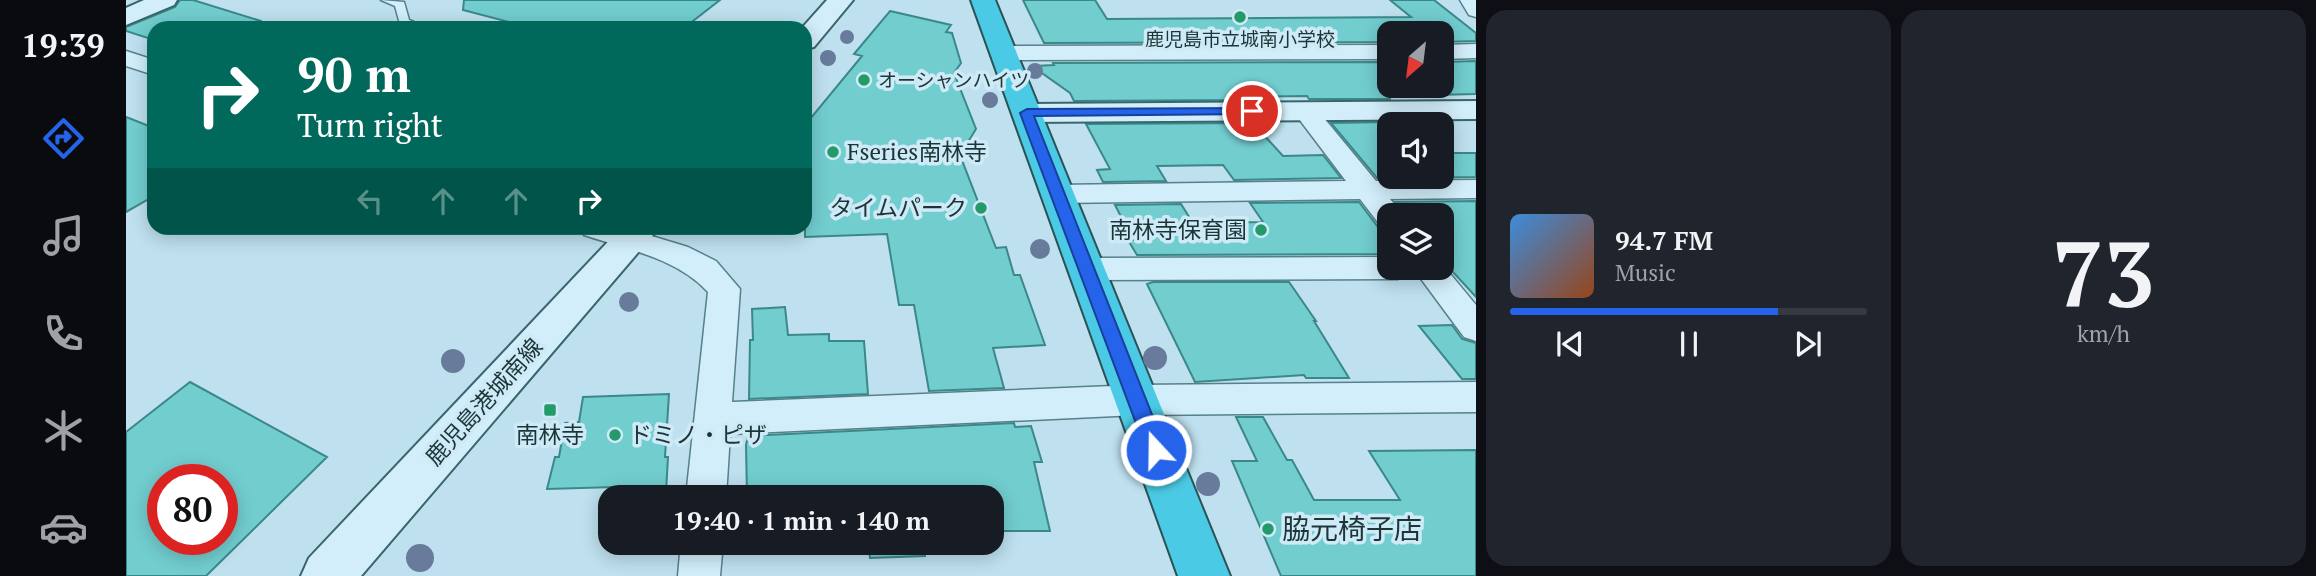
<!DOCTYPE html>
<meta charset="utf-8">
<style>
:root{--surface:#171b24;--page:#20242c;--text:#f1f3f6;--muted:#9ea1a6;--line:#363941;--accent:#2563eb}
body{margin:0;font-family:"PT Serif","Noto Sans JP",serif;background:var(--page);color:var(--text);height:100vh;display:flex;flex-direction:column;font-size:26px;white-space:nowrap}
*{box-sizing:border-box;margin:0}
p{font-size:23px;color:var(--muted)}
.icon{flex:none;width:38px;height:38px;fill:none;stroke:currentColor;stroke-width:2;stroke-linecap:round;stroke-linejoin:round}
.map{position:relative;flex:1;overflow:hidden}
.panel{display:flex;flex-direction:column;gap:10px;padding:10px;background:#0d0f14;width:840px}
.panel>*{flex:none}
.guide{position:absolute;left:21px;top:21px;width:665px;height:214px;border-radius:21px;box-shadow:0 4px 18px #0003;background:#00695c;color:#fff;overflow:hidden}
.needle{width:46px;rotate:208deg}
.tools{position:absolute;left:1251px;top:21px;display:grid;gap:14px}
.tools a{display:grid;place-items:center;width:77px;height:77px;border-radius:14px;background:var(--surface);box-shadow:0 4px 18px #0003;font-size:35px}
.speed{position:absolute;left:21px;top:464px;display:flex;gap:14px;font-size:35px;font-weight:700;text-align:center}
.speed>*{display:grid;place-content:center;width:91px;height:91px;border-radius:50%;background:var(--surface);box-shadow:0 4px 18px #0003;line-height:1}
.speed .limit{border:10px solid #d22;background:#fff;color:#111}
.pin{position:absolute;display:grid;place-items:center;width:60px;height:60px;color:#fff;margin:-30px;border:4px solid #fff;border-radius:50%;box-shadow:0 2px 7px #0007}
.me{position:absolute;width:77px;margin:-38px;rotate:339deg;stroke-linejoin:round;filter:drop-shadow(0 0 5px #0008)}
.turn{display:flex;align-items:center;gap:24px;height:147px;padding:0 35px;font-size:32px}
.turn .icon{width:91px;height:91px;stroke-width:2.5}
.turn b{display:block;font-size:49px;line-height:60px}
.lanes{display:flex;align-items:center;height:66px;padding:0 35px;background:#0003;justify-content:center;gap:35px;direction:ltr}
.lanes .off{opacity:.35}
.panel .widget{flex:1;display:flex;flex-direction:column;justify-content:center;gap:10px;min-width:0;padding:0 24px;border-radius:21px;background:var(--page)}
.panel .dial{align-items:center;gap:0}
.dial b{font-size:91px;line-height:1}
.song{display:flex;align-items:center;gap:21px}
.cover{width:84px;height:84px;border-radius:10px;background:linear-gradient(135deg,hsl(210 70% 55%),hsl(20 70% 35%))}
.played{height:7px;border-radius:4px;background:linear-gradient(90deg,var(--accent) 75%,var(--line) 75%)}
.keys{display:flex;justify-content:space-around;direction:ltr}
.panel .tiles{flex:1;display:grid;gap:10px;grid-template-columns:repeat(2,1fr)}
.trip{position:absolute;left:472px;top:485px;width:406px;height:70px;border-radius:21px;background:var(--surface);box-shadow:0 4px 18px #0003;font-weight:700;line-height:70px;text-align:center}
main{display:flex;flex:1;min-height:0}
.tab-bar{display:flex;flex-direction:column;width:126px;justify-content:space-around;align-items:center;background:#090b0e;color:var(--muted)}
.tab-bar .icon{width:49px;height:49px}
.tab-bar .on{color:var(--accent)}
.tab-bar b{font-size:32px;color:var(--text)}
.map>svg:first-child{display:block}
.building{fill:#72cdcf;stroke:#3b8889;stroke-width:2;fill-rule:evenodd}
.lines{fill:none;stroke-linecap:round;stroke-linejoin:round}
.lane-casing{stroke:#568189;stroke-width:3}
.street-casing{stroke:#568189;stroke-width:3}
.secondary-casing{stroke:#3a656a;stroke-width:4}
.highway-casing{stroke:#2b5356;stroke-width:4}
.lane{fill:#d2eefa;fill-rule:evenodd}
.street{fill:#d2eefa;fill-rule:evenodd}
.secondary{fill:#d2eefa;fill-rule:evenodd}
.highway{fill:#4acae4;fill-rule:evenodd}
.tree{fill:#687b9a}
.route{fill:#2563eb;stroke:#184099;stroke-width:2}
.poi-dot{fill:#249a6b;stroke:#ceeaf7;stroke-width:2.5}
.labels{text-anchor:middle;stroke-width:7;stroke-linejoin:round;paint-order:stroke}
.far-poi-label{font-size:19px;fill:#1c3537;stroke:#ceeaf7}
.poi-label{font-size:23px;fill:#1c3537;stroke:#ceeaf7;text-anchor:start}
.street-label{font-size:23px;fill:#1c3537;stroke:#ceeaf7}
.near-poi-label{font-size:28px;fill:#1c3537;stroke:#ceeaf7;text-anchor:start}
</style>
<main>
<nav class="tab-bar">
<b>19:39</b>
<svg class="icon on" aria-label="directions" viewBox="0 0 24 24"><path d="M12 3l9 9-9 9-9-9zM9 14v-3h6M13 9l2 2-2 2"/></svg>
<svg class="icon" aria-label="music" viewBox="0 0 24 24"><path d="M9 18V5l10-2v13"/><circle cx="6" cy="18" r="3"/><circle cx="16" cy="16" r="3"/></svg>
<svg class="icon" aria-label="phone" viewBox="0 0 24 24"><path d="M5 4h4l2 5-3 2q2 4 5 5l2-3 5 2v4C11 20 4 13 5 4z"/></svg>
<svg class="icon" aria-label="climate" viewBox="0 0 24 24"><path d="M12 3v18M4 7l16 10M4 17L20 7"/></svg>
<svg class="icon" aria-label="car" viewBox="0 0 24 24"><path d="M5 17H2v-5l4-1 3-4h7l3 4 3 1v5h-3M9 17h6M6 11h13"/><circle cx="7" cy="17" r="2"/><circle cx="17" cy="17" r="2"/></svg>
</nav>
<div class="map">
<svg width="1350" height="576" viewBox="0 0 1350 576">
<rect width="100%" height="100%" fill="#bee0ef"/>
<path class="building" d="M 54,0 L 67,0 L 135,21 L 134,28 L 28,28 L 28,40 L 0,31 L 0,27 L 49,7 Z
M 338,0 L 594,0 L 558,28 L 406,28 L 337,10 Z
M 897,0 L 969,0 L 981,19 L 1285,17 L 1264,0 L 1308,0 L 1350,33 L 1350,41 L 1316,42 L 1316,33 L 1264,33 L 1264,42 L 918,43 Z
M 764,11 L 825,25 L 820,32 L 826,33 L 835,63 L 828,73 L 850,129 L 834,155 L 870,248 L 880,247 L 888,275 L 894,275 L 919,345 L 867,348 L 878,388 L 803,391 L 788,305 L 773,305 L 761,234 L 679,237 L 679,125 L 736,56 L 728,54 Z
M 1350,61 L 1350,94 L 1264,96 L 1264,99 L 1183,99 L 1181,96 L 1105,97 L 1107,100 L 948,101 L 944,93 L 906,66 L 928,65 L 927,63 L 1264,62 L 1264,86 L 1316,86 L 1316,62 Z
M 0,117 L 28,128 L 28,196 L 0,212 Z
M 1264,122 L 1264,177 L 1316,177 L 1316,153 L 1350,153 L 1350,177 L 1251,178 L 1205,123 Z
M 1127,123 L 1157,156 L 1197,155 L 1215,178 L 1108,180 L 1097,165 L 1031,166 L 1040,181 L 977,182 L 971,170 L 984,169 L 960,124 Z
M 1350,201 L 1350,297 L 1316,260 L 1316,215 L 1280,215 L 1269,202 Z
M 1233,202 L 1252,227 L 1264,230 L 1264,254 L 1011,255 L 1002,240 L 1007,240 L 989,205 L 1055,204 L 1067,223 L 1137,222 L 1124,203 Z
M 1027,282 L 1163,282 L 1190,321 L 1188,321 L 1223,378 L 1180,378 L 1178,375 L 1069,382 L 1021,284 Z
M 659,307 L 662,335 L 703,334 L 703,341 L 738,341 L 742,394 L 623,399 L 624,340 L 627,340 L 626,309 Z
M 1326,325 L 1336,339 L 1350,343 L 1350,379 L 1336,379 L 1293,326 Z
M 64,382 L 201,457 L 80,576 L 0,576 L 0,432 ZM 37,480 L 96,480 L 96,539 L 37,539 Z
M 543,394 L 539,457 L 542,457 L 540,492 L 488,494 L 489,487 L 421,489 L 429,457 L 433,457 L 439,423 L 453,422 L 457,397 Z
M 1110,417 L 1137,417 L 1161,460 L 1166,460 L 1188,500 L 1274,500 L 1243,451 L 1350,450 L 1350,576 L 1155,576 L 1106,461 L 1131,461 Z
M 888,423 L 889,427 L 905,426 L 916,462 L 908,462 L 924,531 L 869,531 L 866,497 L 863,492 L 792,490 L 794,497 L 621,497 L 620,445 L 622,436 Z
M 742,542 L 797,542 L 799,556 L 744,558 Z"/>
<g class="lines">
<defs>
<path id="lane" d="M 255,0 L 278,2 L 283,20 L 302,28 L 286,28 L 274,24 L 269,6 Z"/>
<path id="street" d="M 1334,0 L 1350,0 L 1350,17 L 1343,15 Z
M 1350,44 L 1350,58 L 1316,59 L 1316,45 Z
M 1264,45 L 1264,59 L 879,60 L 871,58 L 868,53 L 871,48 L 879,46 Z
M 0,51 L 28,60 L 28,75 L 0,66 Z
M 1179,104 L 1188,106 L 1250,181 L 1350,180 L 1350,198 L 1264,199 L 1277,215 L 1264,215 L 1264,228 L 1254,225 L 1234,199 L 931,203 L 921,200 L 917,194 L 921,188 L 931,185 L 1220,181 L 1167,111 L 1170,106 Z
M 454,228 L 499,228 L 562,247 L 590,261 L 614,289 L 606,402 L 1011,385 L 1350,382 L 1350,412 L 1011,415 L 604,434 L 600,497 L 560,497 L 582,292 C 551,258 500,249 458,235 Z
M 1264,257 L 1264,268 L 1286,268 L 1282,276 L 1271,279 L 960,280 L 949,277 L 945,269 L 949,261 L 960,258 Z
M 1316,264 L 1350,305 L 1350,341 L 1338,337 L 1287,268 L 1316,268 Z
M 555,542 L 597,542 L 594,576 L 552,576 Z"/>
<path id="secondary" d="M 18,0 L 51,0 L 48,5 L 0,25 L 0,8 Z
M 701,0 L 727,0 L 688,47 L 679,49 L 679,28 L 676,28 Z
M 1350,101 L 1350,119 L 901,122 L 890,119 L 886,113 L 890,107 L 901,104 Z
M 495,228 L 533,228 L 235,576 L 175,576 L 183,558 Z"/>
<path id="highway" d="M 845,0 L 869,0 L 1104,576 L 1052,576 Z"/>
</defs>
<use href="#lane" class="lane-casing"/>
<use href="#street" class="street-casing"/>
<use href="#secondary" class="secondary-casing"/>
<use href="#highway" class="highway-casing"/>
<use href="#lane" class="lane"/>
<use href="#street" class="street"/>
<use href="#secondary" class="secondary"/>
<use href="#highway" class="highway"/>
</g>
<g class="tree">
<circle cx="721" cy="37" r="7"/>
<circle cx="702" cy="58" r="8"/>
<circle cx="909" cy="71" r="8"/>
<circle cx="864" cy="100" r="8"/>
<circle cx="914" cy="249" r="10"/>
<circle cx="503" cy="302" r="10"/>
<circle cx="1029" cy="358" r="12"/>
<circle cx="327" cy="361" r="12"/>
<circle cx="1082" cy="484" r="12"/>
<circle cx="294" cy="558" r="14"/>
</g>
<path class="route" d="M 1126,108 L 1130,109 L 1130,114 L 908,116 L 1040,450 L 1037,456 L 1030,459 L 1023,456 L 1020,450 L 894,113 L 901,109 Z"/>
<g class="poi-dot">
<circle cx="1114" cy="17" r="7"/>
<circle cx="738" cy="80" r="7"/>
<circle cx="707" cy="152" r="7"/>
<circle cx="855" cy="208" r="7"/>
<circle cx="1135" cy="230" r="7"/>
<rect x="417" y="403" width="14" height="14" rx="3.5"/>
<circle cx="489" cy="435" r="7"/>
<circle cx="1142" cy="529" r="7"/>
</g>
<g class="labels">
<g class="far-poi-label">
<text x="1114" y="46">鹿児島市立城南小学校</text>
<text x="752" y="87" text-anchor="start">オーシャンハイツ</text>
</g>
<g class="poi-label">
<text x="721" y="160">Fseries南林寺</text>
<text x="841" y="216" text-anchor="end">タイムパーク</text>
<text x="1121" y="238" text-anchor="end">南林寺保育園</text>
<text x="424" y="443" text-anchor="middle">南林寺</text>
<text x="503" y="443">ドミノ・ピザ</text>
</g>
<g class="street-label">
<text transform="translate(358 402) rotate(-48)" y="8">鹿児島港城南線</text>
</g>
<g class="near-poi-label">
<text x="1156" y="539">脇元椅子店</text>
</g>
</g>
</svg>
<div class="tools">
<a><svg class="needle" viewBox="-14 -14 28 28"><path d="M0-13l5 13h-10z" fill="#e53935"/><path d="M0 13l5-13h-10z" fill="#9ea1a6"/></svg></a>
<a><svg class="icon" aria-label="sound" viewBox="0 0 24 24"><path d="M4 9h4l5-4v14l-5-4H4zM17 9q2 3 0 6"/></svg></a>
<a><svg class="icon" aria-label="layers" viewBox="0 0 24 24"><path d="M12 4l9 5-9 5-9-5zM3 14l9 5 9-5"/></svg></a>
</div>
<div class="speed"><div class="limit">80</div></div>
<div class="pin" style="left:1126px;top:111px;background:#d93025"><svg class="icon" aria-label="arrive" viewBox="0 0 24 24"><path d="M6 21V4h12l-3 4 3 4H6"/></svg></div>
<svg class="me" style="left:1030px;top:450px" viewBox="-20 -20 40 40"><circle r="17" fill="#2563eb" stroke="#fff" stroke-width="3"/><path d="M0-11L8 9 0 5-8 9z" fill="#fff"/></svg>
<div class="trip">19:40 · 1 min · 140 m</div>
<div class="guide">
<div class="turn"><svg class="icon" aria-label="right" viewBox="0 0 24 24"><path d="M7 20v-9h11M14 6l5 5-5 5"/></svg><div><b>90 m</b>Turn right</div></div>
<div class="lanes"><svg class="icon off" aria-label="left" viewBox="0 0 24 24"><path d="M17 20v-9H6M10 6l-5 5 5 5"/></svg><svg class="icon off" aria-label="ahead" viewBox="0 0 24 24"><path d="M12 20V5M6 11l6-6 6 6"/></svg><svg class="icon off" aria-label="ahead" viewBox="0 0 24 24"><path d="M12 20V5M6 11l6-6 6 6"/></svg><svg class="icon" aria-label="right" viewBox="0 0 24 24"><path d="M7 20v-9h11M14 6l5 5-5 5"/></svg></div>
</div>
</div>
<section class="panel">
<div class="tiles">
<div class="widget">
<div class="song"><i class="cover"></i><div><b>94.7 FM</b><p>Music</p></div></div>
<div class="played"></div>
<div class="keys"><svg class="icon" aria-label="previous" viewBox="0 0 24 24"><path d="M18 5L8 12l10 7zM5 5v14"/></svg><svg class="icon" aria-label="pause" viewBox="0 0 24 24"><path d="M8 5v14M16 5v14"/></svg><svg class="icon" aria-label="next" viewBox="0 0 24 24"><path d="M6 5l10 7-10 7zM19 5v14"/></svg></div>
</div>
<div class="widget dial"><b>73</b><p>km/h</p></div>
</div>
</section>
</main>
